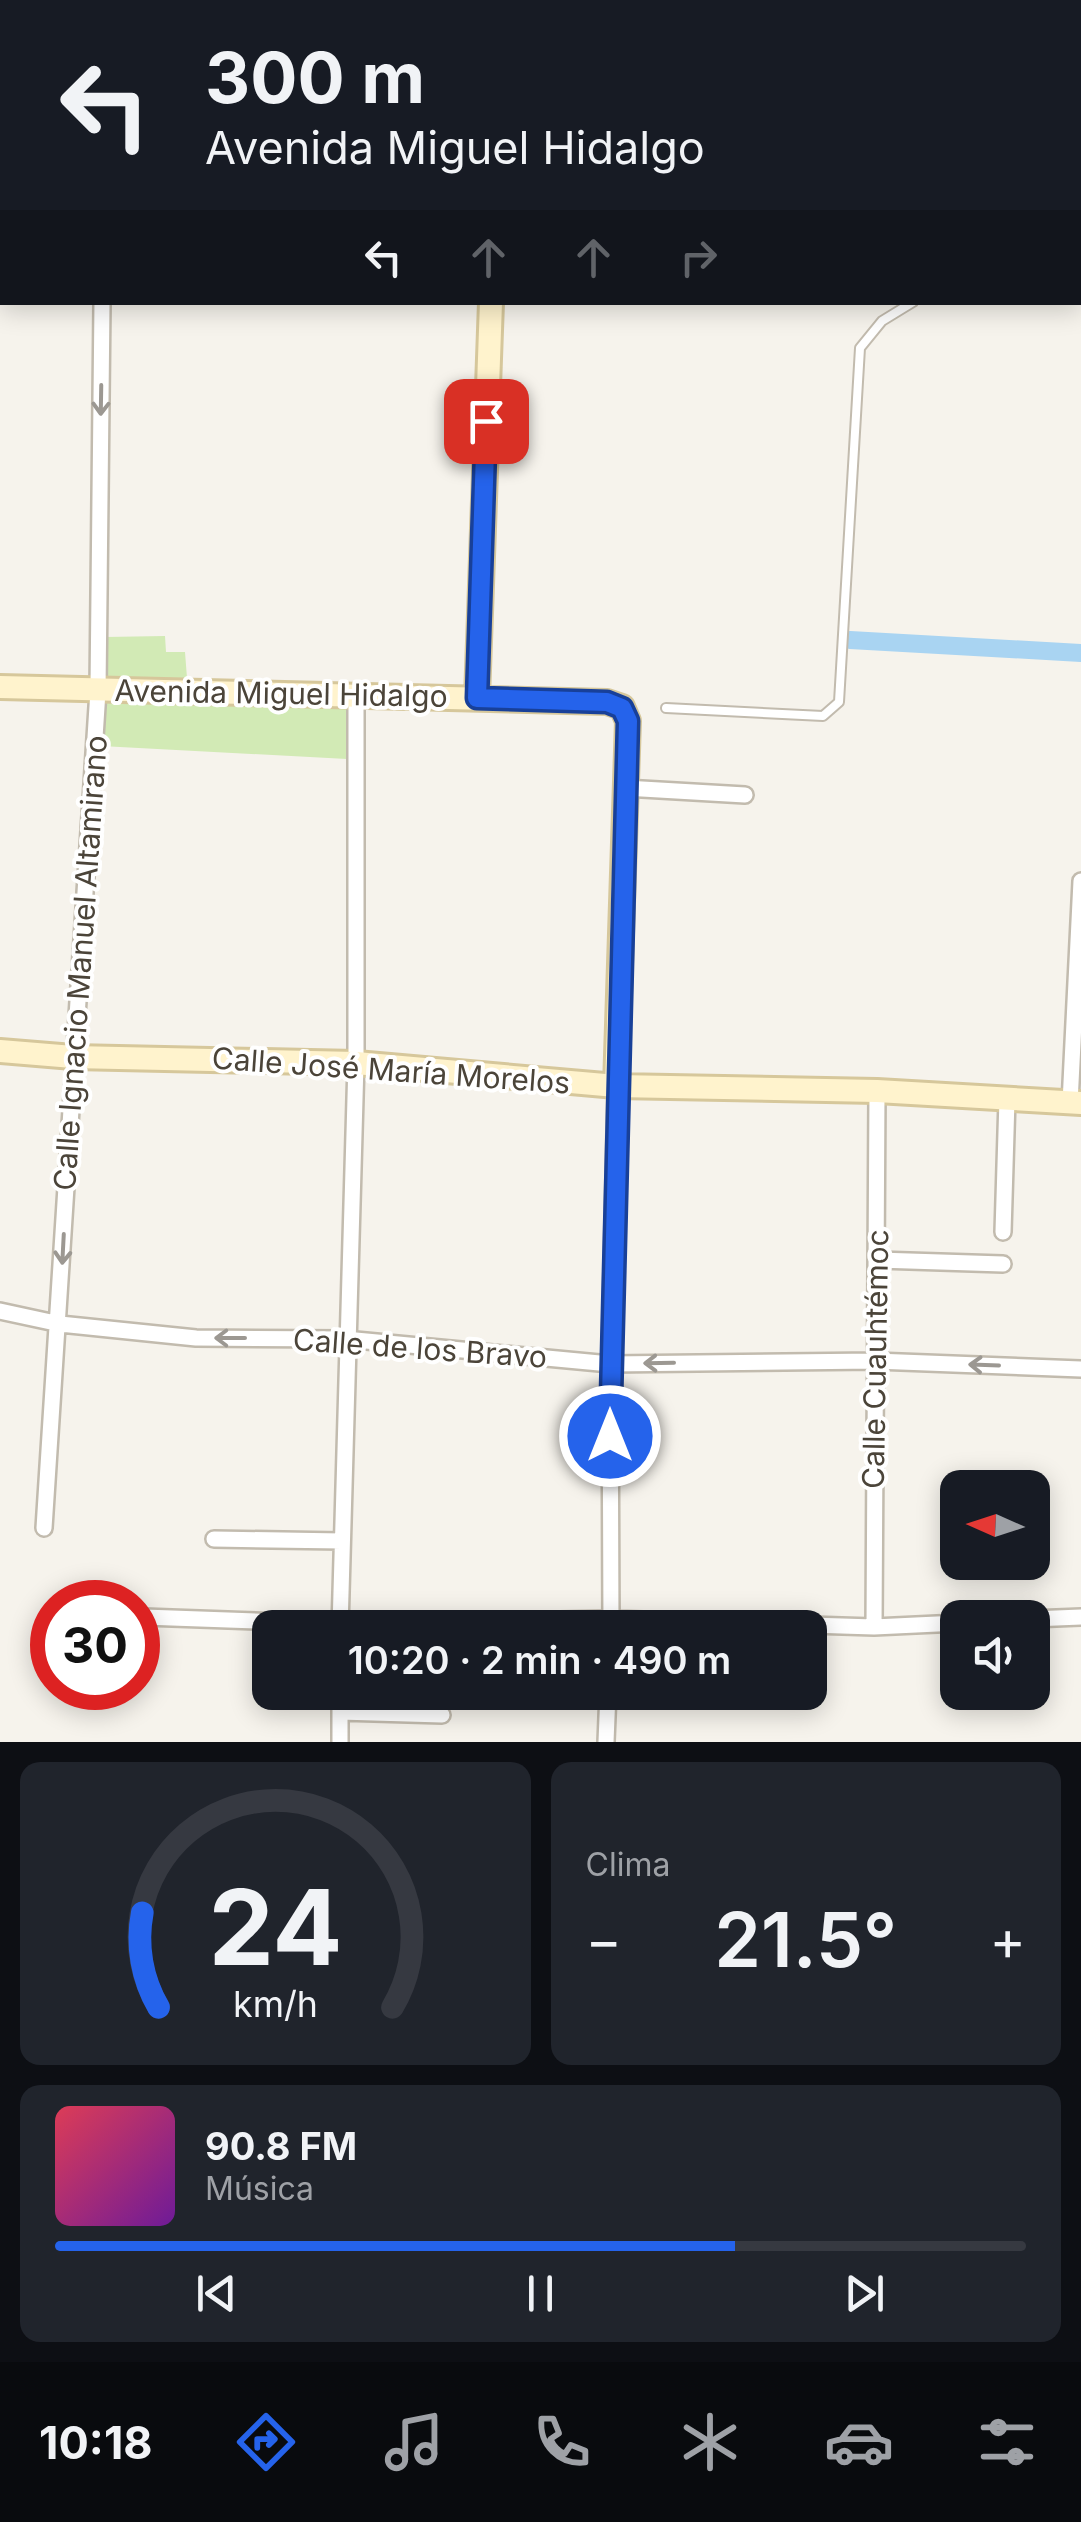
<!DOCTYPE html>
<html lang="es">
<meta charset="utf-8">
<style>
:root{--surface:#171b24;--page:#20242c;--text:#f1f3f6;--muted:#9ea1a6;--line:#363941;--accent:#2563eb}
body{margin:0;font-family:Inter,sans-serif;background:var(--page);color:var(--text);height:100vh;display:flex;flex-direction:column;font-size:38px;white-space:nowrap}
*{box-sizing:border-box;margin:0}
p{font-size:32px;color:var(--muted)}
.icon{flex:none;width:55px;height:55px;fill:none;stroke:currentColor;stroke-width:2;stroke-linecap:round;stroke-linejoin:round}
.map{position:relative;height:1742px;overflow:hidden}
.details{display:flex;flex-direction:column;gap:20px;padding:20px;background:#0d0f14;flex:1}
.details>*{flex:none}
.hud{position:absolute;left:0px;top:0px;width:1082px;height:305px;box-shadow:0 5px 25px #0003;background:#171b24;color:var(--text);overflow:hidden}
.needle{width:65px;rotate:273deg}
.tools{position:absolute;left:940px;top:1470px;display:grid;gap:20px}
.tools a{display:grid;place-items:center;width:110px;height:110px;border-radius:20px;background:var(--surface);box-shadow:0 5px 25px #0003;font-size:50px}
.speed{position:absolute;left:30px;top:1580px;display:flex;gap:20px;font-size:50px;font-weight:700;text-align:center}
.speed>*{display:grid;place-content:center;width:130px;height:130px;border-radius:50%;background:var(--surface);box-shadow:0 5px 25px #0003;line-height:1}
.speed .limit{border:15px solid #d22;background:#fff;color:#111}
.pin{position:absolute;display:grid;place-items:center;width:85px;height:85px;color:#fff;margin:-42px;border-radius:20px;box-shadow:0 5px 15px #0006}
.me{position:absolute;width:110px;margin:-55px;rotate:0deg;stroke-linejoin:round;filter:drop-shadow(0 0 8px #0008)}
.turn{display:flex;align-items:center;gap:35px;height:210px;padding:0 40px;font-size:45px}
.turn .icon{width:130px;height:130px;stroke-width:2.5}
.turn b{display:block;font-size:70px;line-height:85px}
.lanes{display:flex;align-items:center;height:95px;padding:0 40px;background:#0003;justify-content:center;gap:50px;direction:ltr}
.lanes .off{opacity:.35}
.big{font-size:75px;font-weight:600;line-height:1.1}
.details .widget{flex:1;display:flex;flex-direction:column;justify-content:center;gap:15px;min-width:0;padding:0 35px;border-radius:20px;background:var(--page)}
.details .dial{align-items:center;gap:0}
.dial svg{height:260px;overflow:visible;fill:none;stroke:var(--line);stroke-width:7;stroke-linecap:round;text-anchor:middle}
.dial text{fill:var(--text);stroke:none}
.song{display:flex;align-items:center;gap:30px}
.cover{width:120px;height:120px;border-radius:15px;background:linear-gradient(135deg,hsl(350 70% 55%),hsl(280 70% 35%))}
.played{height:10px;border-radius:5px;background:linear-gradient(90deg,var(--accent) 70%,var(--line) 70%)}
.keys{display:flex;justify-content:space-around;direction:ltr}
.heat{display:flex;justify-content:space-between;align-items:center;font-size:55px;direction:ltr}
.details .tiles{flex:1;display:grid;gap:20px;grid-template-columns:1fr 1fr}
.widget:last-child{grid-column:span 2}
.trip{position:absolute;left:252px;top:1610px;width:575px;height:100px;border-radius:20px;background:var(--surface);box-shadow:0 5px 25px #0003;font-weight:600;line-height:100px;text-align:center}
.tabs{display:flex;height:160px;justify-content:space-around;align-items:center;background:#090b0e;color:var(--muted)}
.tabs .icon{width:70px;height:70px}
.tabs .on{color:var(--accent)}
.tabs b{font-size:45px;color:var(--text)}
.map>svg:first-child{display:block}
.green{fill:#d2eab5}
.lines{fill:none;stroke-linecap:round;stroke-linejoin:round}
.canal{stroke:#a9d4f2;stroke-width:18}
.lane-casing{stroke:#c2bbae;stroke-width:12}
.street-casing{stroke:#c2bbae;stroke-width:20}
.secondary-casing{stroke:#d6c79b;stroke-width:28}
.lane{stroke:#fff;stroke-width:8}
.street{stroke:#fff;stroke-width:15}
.secondary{stroke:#fff3cd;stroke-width:22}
.oneway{stroke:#9c9892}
.route-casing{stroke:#184099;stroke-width:25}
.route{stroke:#2563eb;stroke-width:18}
.labels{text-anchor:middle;stroke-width:8;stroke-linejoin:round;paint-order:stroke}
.street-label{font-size:30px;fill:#4b4439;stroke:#fff}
</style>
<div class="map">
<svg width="1081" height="1742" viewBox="0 0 1081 1742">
<rect width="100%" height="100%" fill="#f6f3ec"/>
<path class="green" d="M 165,636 L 166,652 L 185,652 L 188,691 L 104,686 L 105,637 Z
M 102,696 L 348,703 L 347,759 L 101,746 Z"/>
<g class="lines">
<path class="canal" d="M 850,640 L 1081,653"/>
<defs>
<path id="lane" d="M 988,0 L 988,2
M 1080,177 L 1081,177
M 666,708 L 823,716 L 839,702 L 860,348 L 882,321 L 913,302"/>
<path id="street" d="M 88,0 L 88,2
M 0,51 L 2,51
M 0,293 L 2,293
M 625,788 L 745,795
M 1070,1103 L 1081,881
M 1003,1232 L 1007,1099
M 878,1260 L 1003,1264
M 0,1311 L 60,1324 L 196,1338 L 345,1339 L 610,1364 L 875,1361 L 1081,1369
M 44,1528 L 98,691 L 102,302
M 214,1539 L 342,1541
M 144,1617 L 339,1624 L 611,1619 L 874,1627 L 958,1623
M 1032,1619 L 1081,1617
M 874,1627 L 877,1091
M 340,1628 L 356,1063 L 356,693
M 611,1628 L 610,1364 L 616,1086
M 340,1712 L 442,1715
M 340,1742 L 340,1692
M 606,1742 L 608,1692"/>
<path id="secondary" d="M 506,2 L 506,0
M 0,687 L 607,702 L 622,707 L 628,721 L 616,1086
M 477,698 L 491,302
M 0,1051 L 73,1057 L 356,1063 L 616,1086 L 877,1091 L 1081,1103"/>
</defs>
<use href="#lane" class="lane-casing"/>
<use href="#street" class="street-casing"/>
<use href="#secondary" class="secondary-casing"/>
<use href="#lane" class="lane"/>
<use href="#street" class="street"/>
<use href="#secondary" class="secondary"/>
</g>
<defs><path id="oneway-shaft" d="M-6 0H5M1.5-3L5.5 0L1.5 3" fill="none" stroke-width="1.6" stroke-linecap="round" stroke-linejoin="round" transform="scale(2.5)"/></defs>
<g class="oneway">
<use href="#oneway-shaft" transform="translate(101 400) rotate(91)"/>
<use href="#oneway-shaft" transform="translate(63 1249) rotate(93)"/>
<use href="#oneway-shaft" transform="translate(230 1338) rotate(-180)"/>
<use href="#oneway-shaft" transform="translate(659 1363) rotate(179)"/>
<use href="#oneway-shaft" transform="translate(984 1365) rotate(-178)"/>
</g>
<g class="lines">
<defs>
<path id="route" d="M 486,421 L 477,698 L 607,702 L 622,708 L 628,721 L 610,1436"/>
</defs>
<use href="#route" class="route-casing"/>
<use href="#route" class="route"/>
</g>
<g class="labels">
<g class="street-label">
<text transform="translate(281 694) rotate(1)" y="10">Avenida Miguel Hidalgo</text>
<text transform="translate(81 963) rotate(-86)" y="10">Calle Ignacio Manuel Altamirano</text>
<text transform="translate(391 1071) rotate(4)" y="10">Calle José María Morelos</text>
<text transform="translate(420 1349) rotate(4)" y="10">Calle de los Bravo</text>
<text transform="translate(876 1359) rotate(-89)" y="10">Calle Cuauhtémoc</text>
</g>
</g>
</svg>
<div class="tools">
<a><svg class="needle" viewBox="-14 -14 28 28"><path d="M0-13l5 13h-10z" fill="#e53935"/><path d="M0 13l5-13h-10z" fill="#9ea1a6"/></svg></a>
<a><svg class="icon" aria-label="sound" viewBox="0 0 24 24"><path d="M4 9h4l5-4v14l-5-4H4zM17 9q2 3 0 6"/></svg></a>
</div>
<div class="speed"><div class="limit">30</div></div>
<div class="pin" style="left:486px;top:421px;background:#d93025"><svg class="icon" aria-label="arrive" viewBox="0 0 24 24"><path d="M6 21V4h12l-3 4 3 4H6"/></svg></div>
<svg class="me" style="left:610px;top:1436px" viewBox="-20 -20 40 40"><circle r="17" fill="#2563eb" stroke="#fff" stroke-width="3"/><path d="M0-11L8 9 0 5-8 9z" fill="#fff"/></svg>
<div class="trip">10:20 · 2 min · 490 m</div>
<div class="hud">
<div class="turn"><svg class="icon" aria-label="left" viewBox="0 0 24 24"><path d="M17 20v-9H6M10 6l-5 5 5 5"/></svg><div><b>300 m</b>Avenida Miguel Hidalgo</div></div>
<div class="lanes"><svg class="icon" aria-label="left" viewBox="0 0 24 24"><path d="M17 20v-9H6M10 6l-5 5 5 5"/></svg><svg class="icon off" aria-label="ahead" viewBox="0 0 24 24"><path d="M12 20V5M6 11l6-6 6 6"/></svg><svg class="icon off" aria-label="ahead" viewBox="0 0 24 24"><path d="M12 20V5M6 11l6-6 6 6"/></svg><svg class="icon off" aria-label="right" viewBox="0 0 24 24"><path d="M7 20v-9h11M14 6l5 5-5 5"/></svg></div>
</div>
</div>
<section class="details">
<div class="tiles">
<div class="widget dial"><svg viewBox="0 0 100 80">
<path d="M14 69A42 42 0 1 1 86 69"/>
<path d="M14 69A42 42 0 0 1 9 40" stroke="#2563eb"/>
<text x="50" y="56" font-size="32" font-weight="700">24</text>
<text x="50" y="72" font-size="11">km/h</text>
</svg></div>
<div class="widget"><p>Clima</p>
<div class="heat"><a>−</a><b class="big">21.5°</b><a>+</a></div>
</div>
<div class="widget">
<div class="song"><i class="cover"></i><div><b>90.8 FM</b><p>Música</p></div></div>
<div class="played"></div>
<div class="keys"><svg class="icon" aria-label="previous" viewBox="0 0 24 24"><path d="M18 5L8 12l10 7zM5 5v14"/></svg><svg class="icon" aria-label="pause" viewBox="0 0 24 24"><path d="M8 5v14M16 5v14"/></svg><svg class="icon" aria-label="next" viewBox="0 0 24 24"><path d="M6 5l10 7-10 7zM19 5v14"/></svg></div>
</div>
</div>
</section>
<nav class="tabs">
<b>10:18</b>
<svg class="icon on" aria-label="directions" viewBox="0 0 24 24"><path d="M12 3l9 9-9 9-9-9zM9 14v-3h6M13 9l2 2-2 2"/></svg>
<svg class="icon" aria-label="music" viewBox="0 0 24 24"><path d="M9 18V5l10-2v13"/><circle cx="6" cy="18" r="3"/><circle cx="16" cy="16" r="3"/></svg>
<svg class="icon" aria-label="phone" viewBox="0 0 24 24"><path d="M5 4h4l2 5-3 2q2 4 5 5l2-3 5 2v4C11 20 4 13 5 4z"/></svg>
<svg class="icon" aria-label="climate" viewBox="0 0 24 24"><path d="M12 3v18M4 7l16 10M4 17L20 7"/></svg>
<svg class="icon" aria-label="car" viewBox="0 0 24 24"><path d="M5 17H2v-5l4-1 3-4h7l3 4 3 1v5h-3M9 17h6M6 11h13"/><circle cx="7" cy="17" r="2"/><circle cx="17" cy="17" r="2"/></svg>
<svg class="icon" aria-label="filters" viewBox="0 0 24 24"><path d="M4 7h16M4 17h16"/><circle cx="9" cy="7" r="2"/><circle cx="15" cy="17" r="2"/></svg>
</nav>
